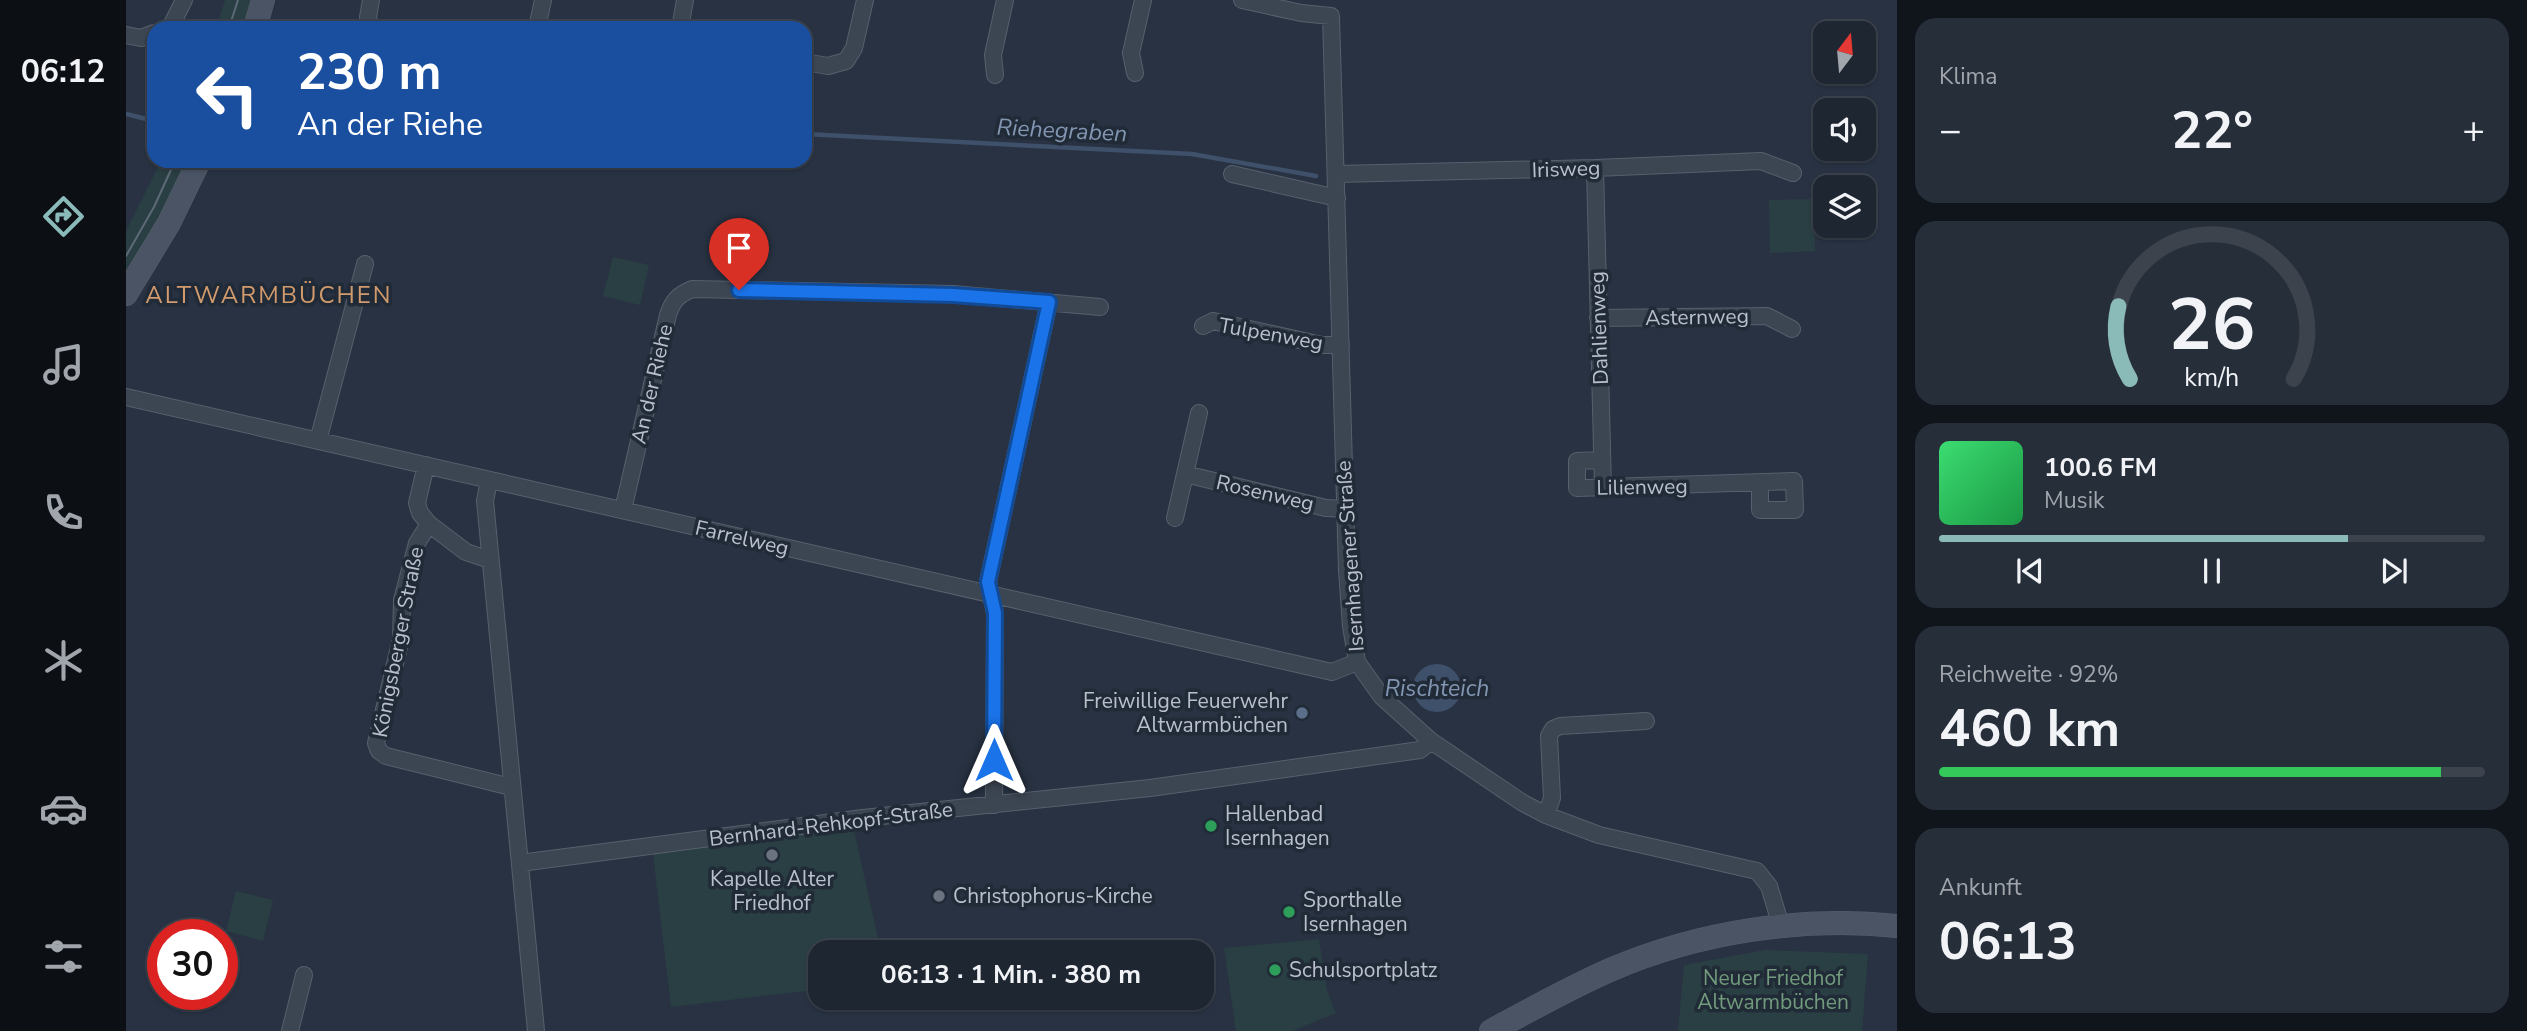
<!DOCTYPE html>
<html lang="de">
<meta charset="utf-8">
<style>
:root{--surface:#1e2632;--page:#262e3a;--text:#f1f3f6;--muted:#a1a5ac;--line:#3c434d;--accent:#8bbbb9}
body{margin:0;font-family:"Nunito Sans",sans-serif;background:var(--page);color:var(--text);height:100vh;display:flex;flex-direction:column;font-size:26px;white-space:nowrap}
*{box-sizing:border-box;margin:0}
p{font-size:23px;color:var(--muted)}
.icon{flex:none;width:38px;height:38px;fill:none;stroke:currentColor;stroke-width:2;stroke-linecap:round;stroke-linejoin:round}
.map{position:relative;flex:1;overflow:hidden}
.panel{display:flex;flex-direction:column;gap:18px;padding:18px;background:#10151c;width:630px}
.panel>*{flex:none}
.guide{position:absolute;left:21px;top:21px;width:665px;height:147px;border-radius:21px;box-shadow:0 2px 5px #0004,0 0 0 2px var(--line);background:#1a4fa0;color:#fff;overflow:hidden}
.needle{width:46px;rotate:16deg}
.tools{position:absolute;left:1687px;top:21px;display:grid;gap:14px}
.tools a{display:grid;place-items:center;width:63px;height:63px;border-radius:14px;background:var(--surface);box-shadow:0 2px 5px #0004,0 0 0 2px var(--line);font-size:35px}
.speed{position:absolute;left:21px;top:919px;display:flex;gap:14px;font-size:35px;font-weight:700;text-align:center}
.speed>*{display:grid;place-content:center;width:91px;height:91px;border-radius:50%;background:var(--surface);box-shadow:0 2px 5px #0004,0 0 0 2px var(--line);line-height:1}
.speed .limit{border:10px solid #d22;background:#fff;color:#111}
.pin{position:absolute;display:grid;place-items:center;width:60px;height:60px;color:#fff;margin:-72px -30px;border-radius:50% 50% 50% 0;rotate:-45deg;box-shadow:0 0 7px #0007}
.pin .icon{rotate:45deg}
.me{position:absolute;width:77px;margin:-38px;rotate:0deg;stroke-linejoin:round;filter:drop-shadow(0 0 5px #0008)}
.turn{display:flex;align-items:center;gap:24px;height:147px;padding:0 35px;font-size:32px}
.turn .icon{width:91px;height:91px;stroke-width:2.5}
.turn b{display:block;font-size:49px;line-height:60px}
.big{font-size:52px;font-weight:700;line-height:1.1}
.panel .tile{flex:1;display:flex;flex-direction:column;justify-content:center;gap:10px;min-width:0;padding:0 24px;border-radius:21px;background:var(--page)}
.panel .dial{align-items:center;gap:0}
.dial svg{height:182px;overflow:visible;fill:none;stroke:var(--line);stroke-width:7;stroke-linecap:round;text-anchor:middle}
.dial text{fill:var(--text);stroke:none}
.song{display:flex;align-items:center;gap:21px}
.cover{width:84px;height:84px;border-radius:10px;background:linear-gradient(135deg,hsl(140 70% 55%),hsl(140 70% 35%))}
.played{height:7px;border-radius:4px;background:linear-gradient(90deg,var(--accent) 75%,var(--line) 75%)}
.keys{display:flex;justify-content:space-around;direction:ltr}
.heat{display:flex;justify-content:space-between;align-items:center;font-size:38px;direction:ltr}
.charge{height:10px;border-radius:5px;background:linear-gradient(90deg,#34c759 92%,var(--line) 0)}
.trip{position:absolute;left:682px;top:940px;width:406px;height:70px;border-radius:21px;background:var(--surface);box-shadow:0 2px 5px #0004,0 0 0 2px var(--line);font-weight:700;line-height:70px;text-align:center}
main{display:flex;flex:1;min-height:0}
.tabs{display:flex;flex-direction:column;width:126px;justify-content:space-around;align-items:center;background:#0c0f14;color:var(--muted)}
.tabs .icon{width:49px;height:49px}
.tabs .on{color:var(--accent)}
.tabs b{font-size:32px;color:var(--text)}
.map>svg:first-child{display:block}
.green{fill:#2a3f43}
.water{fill:#3f506a}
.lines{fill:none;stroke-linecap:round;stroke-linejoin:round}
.stream{stroke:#3f506a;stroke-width:4.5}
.street-casing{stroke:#57606c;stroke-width:18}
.secondary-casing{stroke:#57606c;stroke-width:24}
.street{stroke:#3c4552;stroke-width:16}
.secondary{stroke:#4a5464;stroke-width:23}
.tram{stroke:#5e6978;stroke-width:2}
.route-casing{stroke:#114b97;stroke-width:18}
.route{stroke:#1a73e8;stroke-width:12}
.service-dot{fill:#5c6f8a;stroke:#212a37;stroke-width:2.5}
.leisure-dot{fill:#2e9e5b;stroke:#212a37;stroke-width:2.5}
.worship-dot{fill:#6b7280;stroke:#212a37;stroke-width:2.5}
.labels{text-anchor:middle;stroke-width:7;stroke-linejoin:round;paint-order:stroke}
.street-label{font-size:21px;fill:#b9c0cc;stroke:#212a37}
.poi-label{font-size:21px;fill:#b9c0cc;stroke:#212a37;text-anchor:start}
.park-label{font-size:21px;fill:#719b7c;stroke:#212a37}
.water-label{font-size:23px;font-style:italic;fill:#8296b2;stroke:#212a37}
.quarter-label{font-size:24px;letter-spacing:2px;fill:#d29b6d;stroke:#212a37}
</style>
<main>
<nav class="tabs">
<b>06:12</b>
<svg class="icon on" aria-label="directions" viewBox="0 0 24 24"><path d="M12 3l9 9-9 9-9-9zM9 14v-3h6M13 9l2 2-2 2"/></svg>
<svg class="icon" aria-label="music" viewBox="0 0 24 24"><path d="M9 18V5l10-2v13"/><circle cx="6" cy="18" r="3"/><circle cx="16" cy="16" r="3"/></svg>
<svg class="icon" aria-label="phone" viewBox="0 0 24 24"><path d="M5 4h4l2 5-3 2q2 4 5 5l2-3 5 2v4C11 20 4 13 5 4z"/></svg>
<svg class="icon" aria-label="climate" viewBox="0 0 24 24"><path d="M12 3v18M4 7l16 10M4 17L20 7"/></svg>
<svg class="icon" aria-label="car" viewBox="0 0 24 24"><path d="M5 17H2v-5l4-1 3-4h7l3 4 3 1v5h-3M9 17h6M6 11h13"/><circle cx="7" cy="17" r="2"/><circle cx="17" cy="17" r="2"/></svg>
<svg class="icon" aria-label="filters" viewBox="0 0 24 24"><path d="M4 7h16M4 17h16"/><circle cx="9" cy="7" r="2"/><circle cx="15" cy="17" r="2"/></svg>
</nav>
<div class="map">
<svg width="1771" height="1031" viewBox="0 0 1771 1031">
<rect width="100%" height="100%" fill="#283242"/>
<path class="green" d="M 99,0 L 128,0 L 120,28 L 90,28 Z
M 35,161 L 68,161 L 0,281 L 0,231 Z
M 1688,199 L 1689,251 L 1644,253 L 1643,200 Z
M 487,257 L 523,265 L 514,305 L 477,296 Z
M 727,826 L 755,952 L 695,952 L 695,989 L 545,1007 L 527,854 Z
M 110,891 L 147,900 L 137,941 L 100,931 Z
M 1193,939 L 1201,991 L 1210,1013 L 1166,1031 L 1110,1031 L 1098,948 Z
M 1639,950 L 1742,954 L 1736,1031 L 1552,1031 L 1558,965 Z"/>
<path class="water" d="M1287 688a24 24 0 1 1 48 0a24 24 0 1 1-48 0Z"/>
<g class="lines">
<path class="stream" d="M 0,114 L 28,121
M 679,134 L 1066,154 L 1190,176"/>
<defs>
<path id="street" d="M 1116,0 L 1175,13 L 1205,16 L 1221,570 L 1225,626 L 1231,662 L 1256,697 L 1305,741 L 1397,803 L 1420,815 L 1473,835 L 1631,871 L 1643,886 L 1655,926
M 46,24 L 58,0
M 245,28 L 242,17 L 245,0
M 411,28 L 417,0
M 554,28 L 559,0
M 0,35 L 15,38 L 28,33
M 679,62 L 702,66 L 720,61 L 728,48 L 739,0
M 1009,73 L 1005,53 L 1017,0
M 869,75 L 867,55 L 879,0
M 1469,168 L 1477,488
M 1106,174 L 1211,198
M 1211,174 L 1469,168 L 1635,161 L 1667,173
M 1472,318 L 1641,316 L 1666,329
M 1077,326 L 1087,321 L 1196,345 L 1215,345
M 0,397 L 1206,672 L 1231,662
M 1073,413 L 1059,474 L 1200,508 L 1219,509
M 192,441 L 239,264
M 1476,460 L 1451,461 L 1451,488 L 1668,481 L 1669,510 L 1634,510 L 1634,483
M 300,465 L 291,503 L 294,513 L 303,524 L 340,552 L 364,560
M 363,480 L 359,501 L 410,1031
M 497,510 L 542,315 C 547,300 552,295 566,289 L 827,294 L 974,307
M 1049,518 L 1059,474
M 303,524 L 291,543 L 276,600 L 275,639 L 250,743 L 253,751 L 260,756 L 385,787
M 868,805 L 869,613 L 862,582 L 923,302
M 1420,815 L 1426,798 L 1423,736 L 1427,729 L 1434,726 L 1520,721
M 394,863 L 737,818 L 1024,788 L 1294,750 L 1305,741
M 164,1031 L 178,975"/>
<path id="secondary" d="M 129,28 L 137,0
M 0,294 L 43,223 L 73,161
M 1365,1031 C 1404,1010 1443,988 1484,970 C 1572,932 1675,916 1771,926"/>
</defs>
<use href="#street" class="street-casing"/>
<use href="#secondary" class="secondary-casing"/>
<use href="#street" class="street"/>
<use href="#secondary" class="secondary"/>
<path class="tram" d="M 103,28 L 112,0
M 0,256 L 28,207 L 49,161"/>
</g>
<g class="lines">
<defs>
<path id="route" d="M 613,290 L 827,295 L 923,302 L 862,582 L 869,613 L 868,760"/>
</defs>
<use href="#route" class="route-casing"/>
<use href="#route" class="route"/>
</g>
<circle class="service-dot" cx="1176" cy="713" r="7"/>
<g class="leisure-dot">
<circle cx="1085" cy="826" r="7"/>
<circle cx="1163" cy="912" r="7"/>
<circle cx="1149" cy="970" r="7"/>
</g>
<g class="worship-dot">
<circle cx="646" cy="855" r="7"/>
<circle cx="813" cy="896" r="7"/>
</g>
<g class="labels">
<g class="street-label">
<text transform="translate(1440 169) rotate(-2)" y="7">Irisweg</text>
<text transform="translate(1571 317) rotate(-1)" y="7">Asternweg</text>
<text transform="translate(1473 328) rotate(-92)" y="7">Dahlienweg</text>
<text transform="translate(1145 334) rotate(10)" y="7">Tulpenweg</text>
<text transform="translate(526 384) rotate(-77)" y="7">An der Riehe</text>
<text transform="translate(1516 487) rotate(-1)" y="7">Lilienweg</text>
<text transform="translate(1139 493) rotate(13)" y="7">Rosenweg</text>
<text transform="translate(616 538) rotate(13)" y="7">Farrelweg</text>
<text transform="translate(1224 556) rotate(-94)" y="7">Isernhagener Straße</text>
<text transform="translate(272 642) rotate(-79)" y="7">Königsberger Straße</text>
<text transform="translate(705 824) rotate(-7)" y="7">Bernhard-Rehkopf-Straße</text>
</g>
<g class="poi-label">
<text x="1162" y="708" text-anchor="end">Freiwillige Feuerwehr<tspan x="1162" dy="24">Altwarmbüchen</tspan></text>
<text x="1099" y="821">Hallenbad<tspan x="1099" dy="24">Isernhagen</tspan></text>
<text x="646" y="886" text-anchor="middle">Kapelle Alter<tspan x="646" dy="24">Friedhof</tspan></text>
<text x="827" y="903">Christophorus-Kirche</text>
<text x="1177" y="907">Sporthalle<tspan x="1177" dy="24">Isernhagen</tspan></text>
<text x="1163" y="977">Schulsportplatz</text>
</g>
<g class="park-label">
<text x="1647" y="985">Neuer Friedhof<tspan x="1647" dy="24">Altwarmbüchen</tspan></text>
</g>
<g class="water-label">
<text transform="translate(936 130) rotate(3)" y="8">Riehegraben</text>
<text x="1311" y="696">Rischteich</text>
</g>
<g class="quarter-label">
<text x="143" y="303">ALTWARMBÜCHEN</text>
</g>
</g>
</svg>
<div class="tools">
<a><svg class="needle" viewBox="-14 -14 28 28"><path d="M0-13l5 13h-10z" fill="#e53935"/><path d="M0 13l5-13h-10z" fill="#a1a5ac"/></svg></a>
<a><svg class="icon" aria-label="sound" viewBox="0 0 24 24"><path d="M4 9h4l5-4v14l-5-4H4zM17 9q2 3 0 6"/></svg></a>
<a><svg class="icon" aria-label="layers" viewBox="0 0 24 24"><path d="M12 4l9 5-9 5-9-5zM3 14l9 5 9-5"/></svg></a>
</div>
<div class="speed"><div class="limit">30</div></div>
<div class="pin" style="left:613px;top:290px;background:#d93025"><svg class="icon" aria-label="arrive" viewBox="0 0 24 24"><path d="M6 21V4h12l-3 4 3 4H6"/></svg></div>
<svg class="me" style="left:868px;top:760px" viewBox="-20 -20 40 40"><path d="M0-17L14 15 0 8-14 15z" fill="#1a73e8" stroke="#fff" stroke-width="4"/></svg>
<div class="trip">06:13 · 1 Min. · 380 m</div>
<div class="guide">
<div class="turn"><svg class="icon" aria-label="left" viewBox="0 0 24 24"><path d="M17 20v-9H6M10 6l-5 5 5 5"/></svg><div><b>230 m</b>An der Riehe</div></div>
</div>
</div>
<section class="panel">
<div class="tile"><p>Klima</p>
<div class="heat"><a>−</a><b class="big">22°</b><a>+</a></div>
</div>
<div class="tile dial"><svg viewBox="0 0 100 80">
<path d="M14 69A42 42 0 1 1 86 69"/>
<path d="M14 69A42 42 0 0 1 9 37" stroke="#8bbbb9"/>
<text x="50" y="56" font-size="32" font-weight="700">26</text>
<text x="50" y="72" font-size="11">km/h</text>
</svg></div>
<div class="tile">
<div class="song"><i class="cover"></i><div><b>100.6 FM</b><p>Musik</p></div></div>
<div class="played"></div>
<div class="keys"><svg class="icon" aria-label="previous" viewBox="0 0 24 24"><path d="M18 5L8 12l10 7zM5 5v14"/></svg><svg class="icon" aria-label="pause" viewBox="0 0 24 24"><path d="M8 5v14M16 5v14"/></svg><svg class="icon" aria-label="next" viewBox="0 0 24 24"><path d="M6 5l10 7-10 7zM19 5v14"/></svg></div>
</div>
<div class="tile"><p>Reichweite · 92%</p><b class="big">460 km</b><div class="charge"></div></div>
<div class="tile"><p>Ankunft</p><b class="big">06:13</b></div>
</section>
</main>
